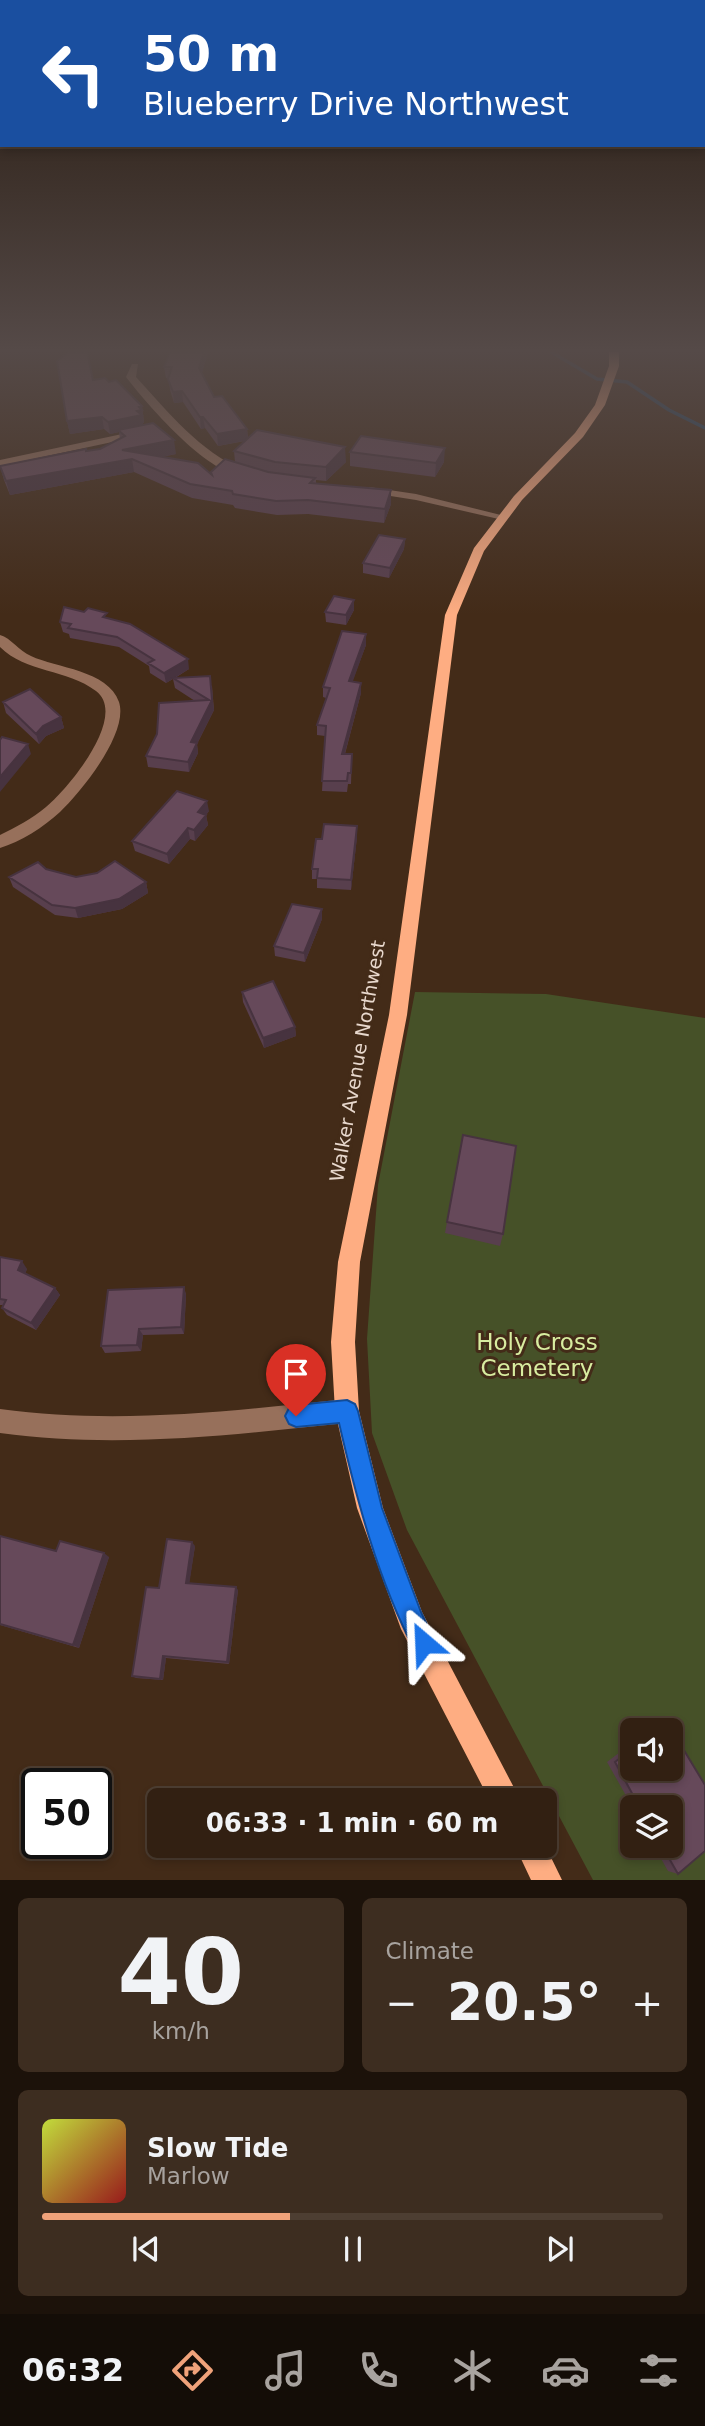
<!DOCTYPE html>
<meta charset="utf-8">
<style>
:root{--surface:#322012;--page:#3d2d20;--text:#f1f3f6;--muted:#a8a39f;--line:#4d3e32;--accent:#f0a27a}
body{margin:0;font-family:"DejaVu Sans",sans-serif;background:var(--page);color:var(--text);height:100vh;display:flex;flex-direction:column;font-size:26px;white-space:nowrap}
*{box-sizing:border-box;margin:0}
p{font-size:23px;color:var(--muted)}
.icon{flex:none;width:38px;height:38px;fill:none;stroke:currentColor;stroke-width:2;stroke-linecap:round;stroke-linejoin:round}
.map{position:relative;height:1880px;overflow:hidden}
.sheet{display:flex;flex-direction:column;gap:18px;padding:18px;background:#1c120a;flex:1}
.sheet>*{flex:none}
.guide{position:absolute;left:0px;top:0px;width:705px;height:147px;box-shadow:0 4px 10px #0003,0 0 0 2px var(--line);background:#1a4fa0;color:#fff;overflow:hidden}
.buttons{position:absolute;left:620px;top:1718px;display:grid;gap:14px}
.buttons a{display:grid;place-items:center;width:63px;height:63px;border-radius:10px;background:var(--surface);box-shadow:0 4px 10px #0003,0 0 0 2px var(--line);font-size:35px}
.speed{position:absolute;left:21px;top:1768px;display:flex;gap:14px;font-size:35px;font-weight:700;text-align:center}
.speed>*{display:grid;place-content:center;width:91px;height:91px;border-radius:50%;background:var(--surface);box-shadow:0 4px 10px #0003,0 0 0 2px var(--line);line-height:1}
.speed .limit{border:4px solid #111;border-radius:10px;background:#fff;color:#111}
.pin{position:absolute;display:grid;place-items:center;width:60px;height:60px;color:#fff;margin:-72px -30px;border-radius:50% 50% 50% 0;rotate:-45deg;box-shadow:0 0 7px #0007}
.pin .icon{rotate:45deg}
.me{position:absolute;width:77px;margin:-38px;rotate:334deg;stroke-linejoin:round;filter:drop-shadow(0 0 5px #0008)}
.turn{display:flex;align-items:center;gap:24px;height:147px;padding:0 28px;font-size:32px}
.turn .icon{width:91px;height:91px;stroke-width:2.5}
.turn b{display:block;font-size:49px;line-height:60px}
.big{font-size:52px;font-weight:800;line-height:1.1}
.sheet .card{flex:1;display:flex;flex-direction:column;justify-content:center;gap:10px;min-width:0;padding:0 24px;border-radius:10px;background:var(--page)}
.sheet .dial{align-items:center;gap:0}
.dial b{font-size:91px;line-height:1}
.song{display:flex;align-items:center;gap:21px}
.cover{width:84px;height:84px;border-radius:10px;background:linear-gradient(135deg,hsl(70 70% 55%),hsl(0 70% 35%))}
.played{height:7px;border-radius:4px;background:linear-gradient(90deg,var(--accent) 40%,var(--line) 40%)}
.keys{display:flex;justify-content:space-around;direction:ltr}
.heat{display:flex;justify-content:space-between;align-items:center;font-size:38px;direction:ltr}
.sheet .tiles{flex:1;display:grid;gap:18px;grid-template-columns:1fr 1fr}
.card:last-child{grid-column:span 2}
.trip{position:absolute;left:147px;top:1788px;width:410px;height:70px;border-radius:10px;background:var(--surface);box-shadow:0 4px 10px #0003,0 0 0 2px var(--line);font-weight:800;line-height:70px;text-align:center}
.dock{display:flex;height:112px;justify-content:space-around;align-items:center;background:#140d07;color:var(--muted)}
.dock .icon{width:49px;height:49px}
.dock .current{color:var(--accent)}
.dock b{font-size:32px;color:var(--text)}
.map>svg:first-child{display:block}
.green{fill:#465128;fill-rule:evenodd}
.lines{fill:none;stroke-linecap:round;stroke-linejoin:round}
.stream{stroke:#23496a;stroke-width:3.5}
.minor{fill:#97705b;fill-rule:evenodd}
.major{fill:#fead82;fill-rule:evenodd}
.wall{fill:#583f4d}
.shaded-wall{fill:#47333f}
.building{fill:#66495a;stroke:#47333f;stroke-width:2}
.route{fill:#1a73e8;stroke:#114b97;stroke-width:2}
.labels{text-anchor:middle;stroke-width:6;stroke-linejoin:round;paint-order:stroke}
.street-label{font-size:19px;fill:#e8d8cd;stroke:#432b18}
.near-park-label{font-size:23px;fill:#d8eda0;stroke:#432b18}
</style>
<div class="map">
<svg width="705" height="1880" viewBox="0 0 705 1880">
<rect width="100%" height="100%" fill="#432b18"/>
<path class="green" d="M 415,992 L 546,994 L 705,1018 L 705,1880 L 593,1880 L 407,1530 L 372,1433 L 367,1339 L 378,1185 ZM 632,1731 L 670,1731 L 670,1769 L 632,1769 ZM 632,1808 L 670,1808 L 670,1846 L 632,1846 Z"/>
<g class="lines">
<path class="stream" d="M 551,352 L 597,379 L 627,382 L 669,410 L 705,428"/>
<path class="minor" d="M 132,364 L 138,364 L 136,377 C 169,413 199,451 245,471 L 245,475 C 211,479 146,403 126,377 Z
M 141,430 L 145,431 L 145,435 L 0,466 L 0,460 Z
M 369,487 L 416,494 L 509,517 L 503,520 L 416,500 L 365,492 L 365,488 Z
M 0,635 C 11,638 19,651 31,656 C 56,668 108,670 119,702 C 129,733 81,792 60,812 C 44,827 20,842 0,848 L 0,835 C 16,827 32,819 46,807 C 67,790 129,716 96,691 C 67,669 26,673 0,647 Z
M 347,1399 L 355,1403 L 359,1411 L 355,1419 L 347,1423 C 231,1435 117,1449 0,1433 L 0,1409 C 117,1425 231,1411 347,1399 Z"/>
<path class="major" d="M 609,352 L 619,352 L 619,366 L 605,405 L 583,437 L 522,500 L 484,551 L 457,615 L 407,1015 L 360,1262 L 355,1342 L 359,1411 L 383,1508 L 422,1612 L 521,1801 L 490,1801 L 401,1629 L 357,1508 L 335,1411 L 331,1342 L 338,1262 L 389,1015 L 445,615 L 474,548 L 514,496 L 575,433 L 595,405 L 609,366 Z
M 544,1843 L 562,1880 L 531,1880 L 515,1846 L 544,1846 Z"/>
</g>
<path class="wall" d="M 170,352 L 208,352 L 202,373 L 214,397 L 247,429 L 248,438 L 346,462 L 326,481 L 316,480 L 316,483 L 391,504 L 384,523 L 308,514 L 277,515 L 235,508 L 233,505 L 192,498 L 134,472 L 10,495 L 4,480 L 0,466 L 100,449 L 120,439 L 119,432 L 110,434 L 104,429 L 70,434 L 67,421 L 93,380 L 109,382 L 142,406 L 144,423 L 143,423 L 143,425 L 176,454 L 162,457 L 211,474 L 235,462 L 234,451 L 245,441 L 218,446 L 205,428 L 201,429 L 183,402 L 174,403 L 170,390 L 169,378 L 166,378 L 164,367 Z
M 350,452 L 444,462 L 435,477 L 350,466 Z
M 405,539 L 404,549 L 389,578 L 363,573 L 363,563 Z
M 354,600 L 354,610 L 346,625 L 326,622 L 325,612 Z
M 108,618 L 189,669 L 175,678 L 212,686 L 214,710 L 197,744 L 198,753 L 189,772 L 148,767 L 146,756 L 195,701 L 175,688 L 173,679 L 166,683 L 150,673 L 149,666 L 119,647 L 70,638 L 69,634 L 63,632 L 60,622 Z
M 366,634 L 366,645 L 352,682 L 361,683 L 361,693 L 345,754 L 352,754 L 351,784 L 348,784 L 347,792 L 322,791 L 325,736 L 317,735 L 317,725 L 326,698 L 323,697 L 323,687 Z
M 3,702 L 61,717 L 64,728 L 46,736 L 39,744 L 6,713 Z
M 209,811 L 206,815 L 208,825 L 195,841 L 190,839 L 169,864 L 135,851 L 132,841 Z
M 357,837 L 351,890 L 317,888 L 317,879 L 312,879 L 312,869 Z
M 46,869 L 76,877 L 146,882 L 148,893 L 122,909 L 78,918 L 55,915 L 13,887 L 9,877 Z
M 322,919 L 305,962 L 275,956 L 274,946 Z
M 242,992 L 295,1027 L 296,1036 L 264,1048 L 243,1002 Z
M 463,1135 L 503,1234 L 500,1246 L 445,1233 Z
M 0,1257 L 27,1269 L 25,1273 L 55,1288 L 60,1295 L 36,1330 L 7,1315 L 2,1308 L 3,1305 L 0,1305 Z
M 184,1287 L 186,1295 L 184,1334 L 143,1335 L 141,1351 L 105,1353 L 101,1346 Z
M 0,1536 L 56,1551 L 109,1557 L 79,1648 L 0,1625 Z
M 195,1546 L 189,1583 L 238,1590 L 229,1664 L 166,1658 L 163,1680 L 136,1678 L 132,1676 L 159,1588 Z
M 632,1743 L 632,1769 L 670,1769 L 670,1749 L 673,1747 L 682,1747 L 678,1874 L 668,1871 L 654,1846 L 670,1846 L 670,1808 L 633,1808 L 607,1762 Z"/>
<path class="shaded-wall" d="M 204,352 L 208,352 L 200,379 L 199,368 Z
M 182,391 L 183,402 L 174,403 L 173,392 Z
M 142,406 L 144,423 L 143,423 L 143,427 L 118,430 L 119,432 L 110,434 L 108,422 Z
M 102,417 L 104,429 L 70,434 L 67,421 Z
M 200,417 L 203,417 L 205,428 L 201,429 Z
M 247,429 L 248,440 L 218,446 L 217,434 Z
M 174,440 L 176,454 L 139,461 L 132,459 L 134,472 L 10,495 L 6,481 L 122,450 Z
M 345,447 L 346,462 L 326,481 L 326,467 Z
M 445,448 L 444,462 L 435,477 L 436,463 Z
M 391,490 L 391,504 L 384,523 L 385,509 Z
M 405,539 L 404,549 L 389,578 L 390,568 Z
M 354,600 L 354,610 L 346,625 L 346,615 Z
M 366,634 L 366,645 L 349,692 L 349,681 Z
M 188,659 L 189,669 L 166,683 L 164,673 Z
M 210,676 L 214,710 L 197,744 L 198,753 L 189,772 L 188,762 L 191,742 L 212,700 Z
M 361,683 L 361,693 L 342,764 L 342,754 Z
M 61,717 L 64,728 L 46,736 L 39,744 L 36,734 L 43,726 Z
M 28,744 L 31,754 L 0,792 L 0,777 Z
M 207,801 L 209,811 L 200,823 L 198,812 Z
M 206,815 L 208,825 L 195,841 L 194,830 Z
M 357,826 L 357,837 L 351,890 L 351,880 Z
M 188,828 L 190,839 L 169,864 L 167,854 Z
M 146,882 L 148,893 L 122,909 L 78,918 L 75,908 Z
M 322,909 L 322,919 L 305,962 L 304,953 Z
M 295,1027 L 296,1036 L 264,1048 L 263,1038 Z
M 22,1261 L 27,1269 L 24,1278 L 18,1270 Z
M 184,1287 L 186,1295 L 184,1334 L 181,1327 Z
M 55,1288 L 60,1295 L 36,1330 L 31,1323 Z
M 139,1329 L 143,1335 L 141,1351 L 137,1345 Z
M 192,1542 L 195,1546 L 189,1586 L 186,1583 Z
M 104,1553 L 109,1557 L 79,1648 L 73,1645 Z
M 236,1587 L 238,1590 L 229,1664 L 227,1662 Z
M 163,1656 L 166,1658 L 163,1680 L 160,1679 Z"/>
<path class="building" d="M 69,352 L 87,352 L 93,380 L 105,378 L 109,382 L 116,380 L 142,406 L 139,407 L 142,410 L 137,411 L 142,415 L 108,422 L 102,417 L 67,421 L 57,361 Z
M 170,352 L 204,352 L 199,368 L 214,397 L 222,396 L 247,429 L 217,434 L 203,417 L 200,417 L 182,391 L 173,392 L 168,379 L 172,367 L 164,367 Z
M 153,423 L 174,440 L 122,450 L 198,463 L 212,475 L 211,472 L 225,459 L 268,472 L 315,478 L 310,483 L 391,490 L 385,509 L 308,500 L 276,501 L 233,494 L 232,491 L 190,484 L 132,459 L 6,481 L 0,466 L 86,449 L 86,451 L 100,449 L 125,436 L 118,430 Z
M 257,430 L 345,447 L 326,467 L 275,462 L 234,451 Z
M 361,436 L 445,448 L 436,463 L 350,452 Z
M 379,535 L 405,539 L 390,568 L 363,563 Z
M 334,596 L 354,600 L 346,615 L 325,612 Z
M 64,607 L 84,612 L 88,608 L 107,613 L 103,617 L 130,624 L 188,659 L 164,673 L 148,663 L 154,660 L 117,637 L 68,628 L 71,624 L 60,622 Z
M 342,631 L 366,634 L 349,681 L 361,683 L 342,754 L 352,754 L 351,773 L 348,773 L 347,781 L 322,781 L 326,726 L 317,725 L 330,688 L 323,687 Z
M 210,676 L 212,700 L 191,742 L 197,743 L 188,762 L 146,756 L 157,734 L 159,703 L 209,700 L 173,678 Z
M 30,689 L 61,717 L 43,726 L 36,734 L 3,702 Z
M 2,737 L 28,744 L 0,777 L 0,740 Z
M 177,791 L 207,801 L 198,812 L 206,815 L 194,830 L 188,828 L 167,854 L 132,841 Z
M 324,824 L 357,826 L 351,880 L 317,878 L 318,869 L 312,869 L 316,839 L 322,839 Z
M 115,861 L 146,882 L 119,899 L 75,908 L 52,905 L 9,877 L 38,862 L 46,869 L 76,877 L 97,873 Z
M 292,904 L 322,909 L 304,953 L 274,946 Z
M 273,981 L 295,1027 L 263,1038 L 242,992 Z
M 463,1135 L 516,1146 L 503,1234 L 447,1222 Z
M 0,1257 L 22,1261 L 18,1270 L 55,1288 L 31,1323 L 2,1308 L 6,1300 L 0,1299 Z
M 184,1287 L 181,1327 L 139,1329 L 137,1345 L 101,1346 L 108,1290 Z
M 0,1536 L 56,1551 L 60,1541 L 104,1553 L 73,1645 L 0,1624 Z
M 167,1539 L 192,1542 L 186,1583 L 236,1587 L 227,1662 L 163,1656 L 160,1679 L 132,1676 L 146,1587 L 159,1588 Z
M 682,1747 L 705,1785 L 705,1851 L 678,1874 L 662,1846 L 670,1846 L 670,1808 L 640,1808 L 615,1762 L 632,1749 L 632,1769 L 670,1769 L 670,1752 L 672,1755 Z"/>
<linearGradient id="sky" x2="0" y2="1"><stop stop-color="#25180d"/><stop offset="0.57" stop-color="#554a48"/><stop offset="1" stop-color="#554a48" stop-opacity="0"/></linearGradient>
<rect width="705" height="615" fill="url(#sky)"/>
<path class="route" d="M 347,1400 L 355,1404 L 358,1411 L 382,1508 L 421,1612 L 436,1643 L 433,1651 L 424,1655 L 415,1651 C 378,1580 357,1501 339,1423 L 296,1427 L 289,1424 L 285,1416 L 289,1408 L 296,1405 Z"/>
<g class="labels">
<g class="street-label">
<text transform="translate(357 1061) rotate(-80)" y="7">Walker Avenue Northwest</text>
</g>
<g class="near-park-label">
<text x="537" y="1350">Holy Cross<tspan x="537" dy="26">Cemetery</tspan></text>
</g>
</g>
</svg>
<div class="buttons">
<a><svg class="icon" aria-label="sound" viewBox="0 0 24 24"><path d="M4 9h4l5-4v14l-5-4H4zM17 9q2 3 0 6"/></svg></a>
<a><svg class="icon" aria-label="layers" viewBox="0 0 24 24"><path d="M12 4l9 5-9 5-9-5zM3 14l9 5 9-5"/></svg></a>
</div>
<div class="speed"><div class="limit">50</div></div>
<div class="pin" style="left:296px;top:1416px;background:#d93025"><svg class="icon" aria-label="arrive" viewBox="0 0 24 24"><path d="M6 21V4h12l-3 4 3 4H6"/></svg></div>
<svg class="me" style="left:424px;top:1643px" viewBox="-20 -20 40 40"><path d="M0-17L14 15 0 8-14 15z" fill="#1a73e8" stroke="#fff" stroke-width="4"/></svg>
<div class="trip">06:33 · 1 min · 60 m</div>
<div class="guide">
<div class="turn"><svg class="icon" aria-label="left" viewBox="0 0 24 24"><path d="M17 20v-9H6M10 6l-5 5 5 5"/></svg><div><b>50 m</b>Blueberry Drive Northwest</div></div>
</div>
</div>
<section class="sheet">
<div class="tiles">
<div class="card dial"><b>40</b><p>km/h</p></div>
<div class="card"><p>Climate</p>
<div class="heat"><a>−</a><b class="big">20.5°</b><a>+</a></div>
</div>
<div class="card">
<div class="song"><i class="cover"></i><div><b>Slow Tide</b><p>Marlow</p></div></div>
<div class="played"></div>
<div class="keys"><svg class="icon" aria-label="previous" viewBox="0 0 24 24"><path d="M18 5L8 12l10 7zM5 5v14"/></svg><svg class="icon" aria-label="pause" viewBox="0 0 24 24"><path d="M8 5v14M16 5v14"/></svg><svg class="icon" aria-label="next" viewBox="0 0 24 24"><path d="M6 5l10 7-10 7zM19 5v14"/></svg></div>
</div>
</div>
</section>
<nav class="dock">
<b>06:32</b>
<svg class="icon current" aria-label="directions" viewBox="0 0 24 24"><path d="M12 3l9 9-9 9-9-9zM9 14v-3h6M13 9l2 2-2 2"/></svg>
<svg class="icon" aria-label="music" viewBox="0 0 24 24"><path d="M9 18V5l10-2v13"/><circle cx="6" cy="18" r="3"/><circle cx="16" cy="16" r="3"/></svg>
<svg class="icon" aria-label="phone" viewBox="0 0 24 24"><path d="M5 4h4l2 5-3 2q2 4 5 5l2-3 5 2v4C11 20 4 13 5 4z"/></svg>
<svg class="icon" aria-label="climate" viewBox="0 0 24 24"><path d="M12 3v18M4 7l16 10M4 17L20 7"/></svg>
<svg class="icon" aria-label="car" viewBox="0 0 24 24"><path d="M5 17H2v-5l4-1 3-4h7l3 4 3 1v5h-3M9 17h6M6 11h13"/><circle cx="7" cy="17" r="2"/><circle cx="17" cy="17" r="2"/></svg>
<svg class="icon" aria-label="filters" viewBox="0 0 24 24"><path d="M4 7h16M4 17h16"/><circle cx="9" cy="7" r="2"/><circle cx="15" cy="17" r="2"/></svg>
</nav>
